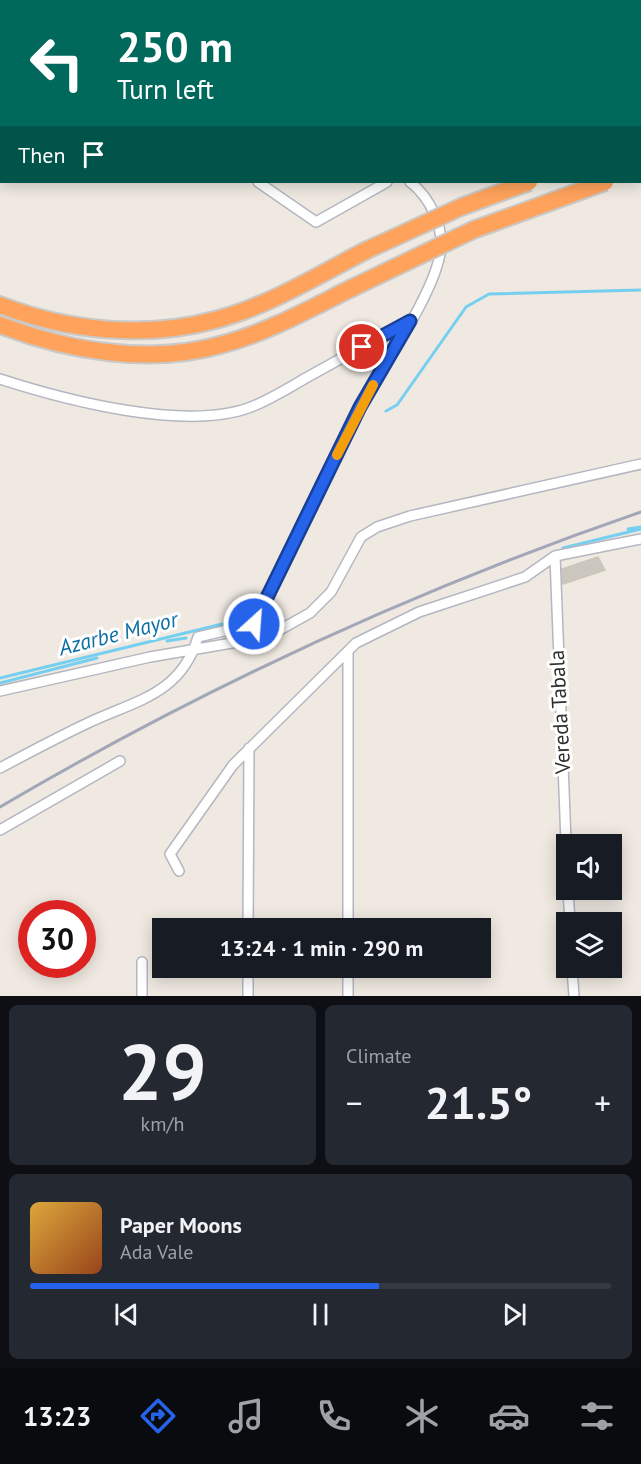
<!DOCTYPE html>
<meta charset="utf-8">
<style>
:root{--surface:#171b24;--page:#242831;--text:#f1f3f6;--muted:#9ea1a6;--line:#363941;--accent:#2563eb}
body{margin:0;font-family:"PT Sans",sans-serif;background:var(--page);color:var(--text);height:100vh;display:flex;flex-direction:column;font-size:22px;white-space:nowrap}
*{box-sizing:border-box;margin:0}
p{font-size:20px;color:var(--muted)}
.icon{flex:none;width:33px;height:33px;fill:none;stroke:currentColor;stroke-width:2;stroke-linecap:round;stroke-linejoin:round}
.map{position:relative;height:996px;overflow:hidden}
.side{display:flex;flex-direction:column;gap:9px;padding:9px;background:#0d0f14;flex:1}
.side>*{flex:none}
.banner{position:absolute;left:0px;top:0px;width:642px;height:183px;box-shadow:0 3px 15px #0003;background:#00695c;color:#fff;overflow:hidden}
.buttons{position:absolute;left:556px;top:834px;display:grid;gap:12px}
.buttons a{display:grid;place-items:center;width:66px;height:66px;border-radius:0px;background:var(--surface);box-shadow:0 3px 15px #0003;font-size:30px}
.speed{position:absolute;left:18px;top:900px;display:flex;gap:12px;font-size:30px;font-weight:700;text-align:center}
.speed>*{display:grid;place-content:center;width:78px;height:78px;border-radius:50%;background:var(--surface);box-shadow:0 3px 15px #0003;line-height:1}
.speed .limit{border:9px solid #d22;background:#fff;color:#111}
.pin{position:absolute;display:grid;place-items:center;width:51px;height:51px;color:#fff;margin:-26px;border:3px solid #fff;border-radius:50%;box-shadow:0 2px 6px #0007}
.me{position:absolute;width:66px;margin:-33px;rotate:26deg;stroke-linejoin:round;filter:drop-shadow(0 0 4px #0008)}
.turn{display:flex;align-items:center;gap:21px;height:126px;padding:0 18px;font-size:27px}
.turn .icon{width:78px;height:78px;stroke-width:2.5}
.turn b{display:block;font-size:42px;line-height:51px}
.then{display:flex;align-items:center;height:57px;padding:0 18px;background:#0003;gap:12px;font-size:22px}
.big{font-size:45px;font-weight:700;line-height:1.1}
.side .card{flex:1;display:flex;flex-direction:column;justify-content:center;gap:9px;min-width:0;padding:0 21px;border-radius:9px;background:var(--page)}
.side .dial{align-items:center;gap:0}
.dial b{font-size:78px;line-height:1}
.song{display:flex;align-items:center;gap:18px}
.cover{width:72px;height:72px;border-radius:9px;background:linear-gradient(135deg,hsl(40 70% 55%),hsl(20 70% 35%))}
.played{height:6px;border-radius:3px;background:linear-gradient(90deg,var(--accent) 60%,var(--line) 60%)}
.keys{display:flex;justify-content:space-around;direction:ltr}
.heat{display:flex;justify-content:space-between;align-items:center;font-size:33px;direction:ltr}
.side .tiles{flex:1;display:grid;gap:9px;grid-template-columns:1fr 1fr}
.card:last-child{grid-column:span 2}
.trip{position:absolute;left:152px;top:918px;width:339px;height:60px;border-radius:0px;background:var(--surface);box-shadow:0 3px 15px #0003;font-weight:700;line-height:60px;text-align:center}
.dock{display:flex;height:96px;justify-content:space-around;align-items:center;background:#090b0e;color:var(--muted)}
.dock .icon{width:42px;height:42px}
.dock .current{color:var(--accent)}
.dock b{font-size:27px;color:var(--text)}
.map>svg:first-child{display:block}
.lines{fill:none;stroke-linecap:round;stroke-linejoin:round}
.stream{stroke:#75cff0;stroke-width:3}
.building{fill:#cbc7bf;stroke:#cbc5ba;stroke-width:1.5}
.street-casing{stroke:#b4b7c1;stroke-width:12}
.highway-casing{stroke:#c9c9c9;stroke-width:20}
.street{stroke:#fff;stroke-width:9}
.highway{stroke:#ffa35c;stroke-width:16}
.rail{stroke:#a3a6b8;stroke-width:3}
.highway-bridge-casing{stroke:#c9c9c9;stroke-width:20;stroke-linecap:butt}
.highway-bridge{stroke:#ffa35c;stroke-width:16}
.route-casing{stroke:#184099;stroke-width:15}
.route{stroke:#2563eb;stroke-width:10}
.slow{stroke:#f59e0b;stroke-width:10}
.labels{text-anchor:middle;stroke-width:6;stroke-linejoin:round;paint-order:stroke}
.street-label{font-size:21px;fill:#2e2e2e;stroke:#fff}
.water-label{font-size:22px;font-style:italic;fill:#0d6fa3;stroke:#fff}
</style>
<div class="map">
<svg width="641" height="996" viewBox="0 0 641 996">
<rect width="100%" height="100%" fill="#efe9e1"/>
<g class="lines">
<path class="stream" d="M 386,411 L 397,405 L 466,307 L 489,294 L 641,290
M 628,529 L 641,527
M 563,548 L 641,529
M 167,641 L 186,638
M 0,678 L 243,619
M 0,683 L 97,658"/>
</g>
<path class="building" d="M 598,557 L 605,570 L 563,584 L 562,569 Z"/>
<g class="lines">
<defs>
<path id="street" d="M 0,20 L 2,20
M 258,182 L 316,222 L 387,182
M 0,379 C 65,400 186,432 251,407 C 269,400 287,389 304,379 C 338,360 373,341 407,322
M 555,556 L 567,868
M 348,651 L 348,928
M 0,691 L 150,657 L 267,637 L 310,613 L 331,592 L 361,537 L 377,527 L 410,516 L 641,464
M 0,768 C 30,752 60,736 90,722 C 137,700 181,694 198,637 L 254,624 C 289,552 322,478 360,407 C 383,365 432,298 440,254 C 445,228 430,197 410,182
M 0,830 L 120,761
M 179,871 L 170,854 L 233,765 L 356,643 L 419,612 L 525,577 L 555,556 L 641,539
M 568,890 L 570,922
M 248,928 L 249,748
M 142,962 L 142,996
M 572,968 L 574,996
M 248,996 L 248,968
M 348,996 L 348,968"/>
<path id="highway" d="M 640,146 L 641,146
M 640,171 L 641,171
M 0,305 C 67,331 145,339 215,320 C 269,306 318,275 367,250
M 0,325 C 68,351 149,365 220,345 C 267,333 311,308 354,287"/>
</defs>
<use href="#street" class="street-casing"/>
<use href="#highway" class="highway-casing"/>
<use href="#street" class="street"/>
<use href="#highway" class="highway"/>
<path class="rail" d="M 0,807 C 204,687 417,589 641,512"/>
<defs>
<path id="highway-bridge" d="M 367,250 L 461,207 L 529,182
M 354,287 L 473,230 L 605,182"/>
</defs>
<use href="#highway-bridge" class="highway-bridge-casing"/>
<use href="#highway-bridge" class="highway-bridge"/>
</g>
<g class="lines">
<defs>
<path id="route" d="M 254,624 L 360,407 L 410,321 L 362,347"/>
</defs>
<use href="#route" class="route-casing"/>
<use href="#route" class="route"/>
<path class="slow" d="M 337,455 L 373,385"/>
</g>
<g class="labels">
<g class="street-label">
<text transform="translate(560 712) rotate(-93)" y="7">Vereda Tabala</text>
</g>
<g class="water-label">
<text transform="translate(118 633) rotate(-14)" y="8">Azarbe Mayor</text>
</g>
</g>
</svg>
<div class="buttons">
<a><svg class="icon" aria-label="sound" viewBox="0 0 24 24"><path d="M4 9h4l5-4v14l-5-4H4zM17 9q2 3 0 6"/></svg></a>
<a><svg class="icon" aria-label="layers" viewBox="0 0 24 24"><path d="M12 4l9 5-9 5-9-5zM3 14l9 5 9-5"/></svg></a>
</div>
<div class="speed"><div class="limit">30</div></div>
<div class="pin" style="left:362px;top:347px;background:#d93025"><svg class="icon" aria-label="arrive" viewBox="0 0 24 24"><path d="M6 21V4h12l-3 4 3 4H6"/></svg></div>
<svg class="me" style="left:254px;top:624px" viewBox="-20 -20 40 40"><circle r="17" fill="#2563eb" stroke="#fff" stroke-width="3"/><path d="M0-11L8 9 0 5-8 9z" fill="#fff"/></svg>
<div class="trip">13:24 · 1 min · 290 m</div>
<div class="banner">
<div class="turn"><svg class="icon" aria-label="left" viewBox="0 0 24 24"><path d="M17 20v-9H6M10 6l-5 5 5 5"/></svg><div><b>250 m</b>Turn left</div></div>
<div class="then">Then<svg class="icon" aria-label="arrive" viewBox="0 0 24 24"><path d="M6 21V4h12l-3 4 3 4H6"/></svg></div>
</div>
</div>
<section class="side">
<div class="tiles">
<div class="card dial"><b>29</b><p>km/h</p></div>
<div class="card"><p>Climate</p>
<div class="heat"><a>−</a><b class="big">21.5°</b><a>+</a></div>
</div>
<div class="card">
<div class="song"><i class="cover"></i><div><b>Paper Moons</b><p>Ada Vale</p></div></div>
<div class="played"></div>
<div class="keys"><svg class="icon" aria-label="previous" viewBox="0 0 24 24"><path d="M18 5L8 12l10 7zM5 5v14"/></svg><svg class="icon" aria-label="pause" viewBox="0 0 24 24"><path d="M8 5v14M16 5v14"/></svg><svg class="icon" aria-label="next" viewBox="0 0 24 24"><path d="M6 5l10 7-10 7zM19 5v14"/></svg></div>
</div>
</div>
</section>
<nav class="dock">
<b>13:23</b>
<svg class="icon current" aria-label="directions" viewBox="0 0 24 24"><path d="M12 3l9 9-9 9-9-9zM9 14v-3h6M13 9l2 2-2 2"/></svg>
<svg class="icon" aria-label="music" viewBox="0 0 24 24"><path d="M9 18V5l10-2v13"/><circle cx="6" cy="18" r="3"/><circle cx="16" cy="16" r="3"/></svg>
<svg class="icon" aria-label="phone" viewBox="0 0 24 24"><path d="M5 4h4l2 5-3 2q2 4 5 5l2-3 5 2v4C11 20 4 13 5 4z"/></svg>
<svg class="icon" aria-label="climate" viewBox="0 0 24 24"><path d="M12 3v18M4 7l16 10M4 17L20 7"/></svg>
<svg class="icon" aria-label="car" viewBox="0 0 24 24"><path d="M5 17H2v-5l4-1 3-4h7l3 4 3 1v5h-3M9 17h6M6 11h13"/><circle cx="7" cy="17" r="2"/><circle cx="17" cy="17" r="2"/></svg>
<svg class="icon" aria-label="filters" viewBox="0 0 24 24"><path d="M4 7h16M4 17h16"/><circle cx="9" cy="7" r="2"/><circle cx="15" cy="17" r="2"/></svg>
</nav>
